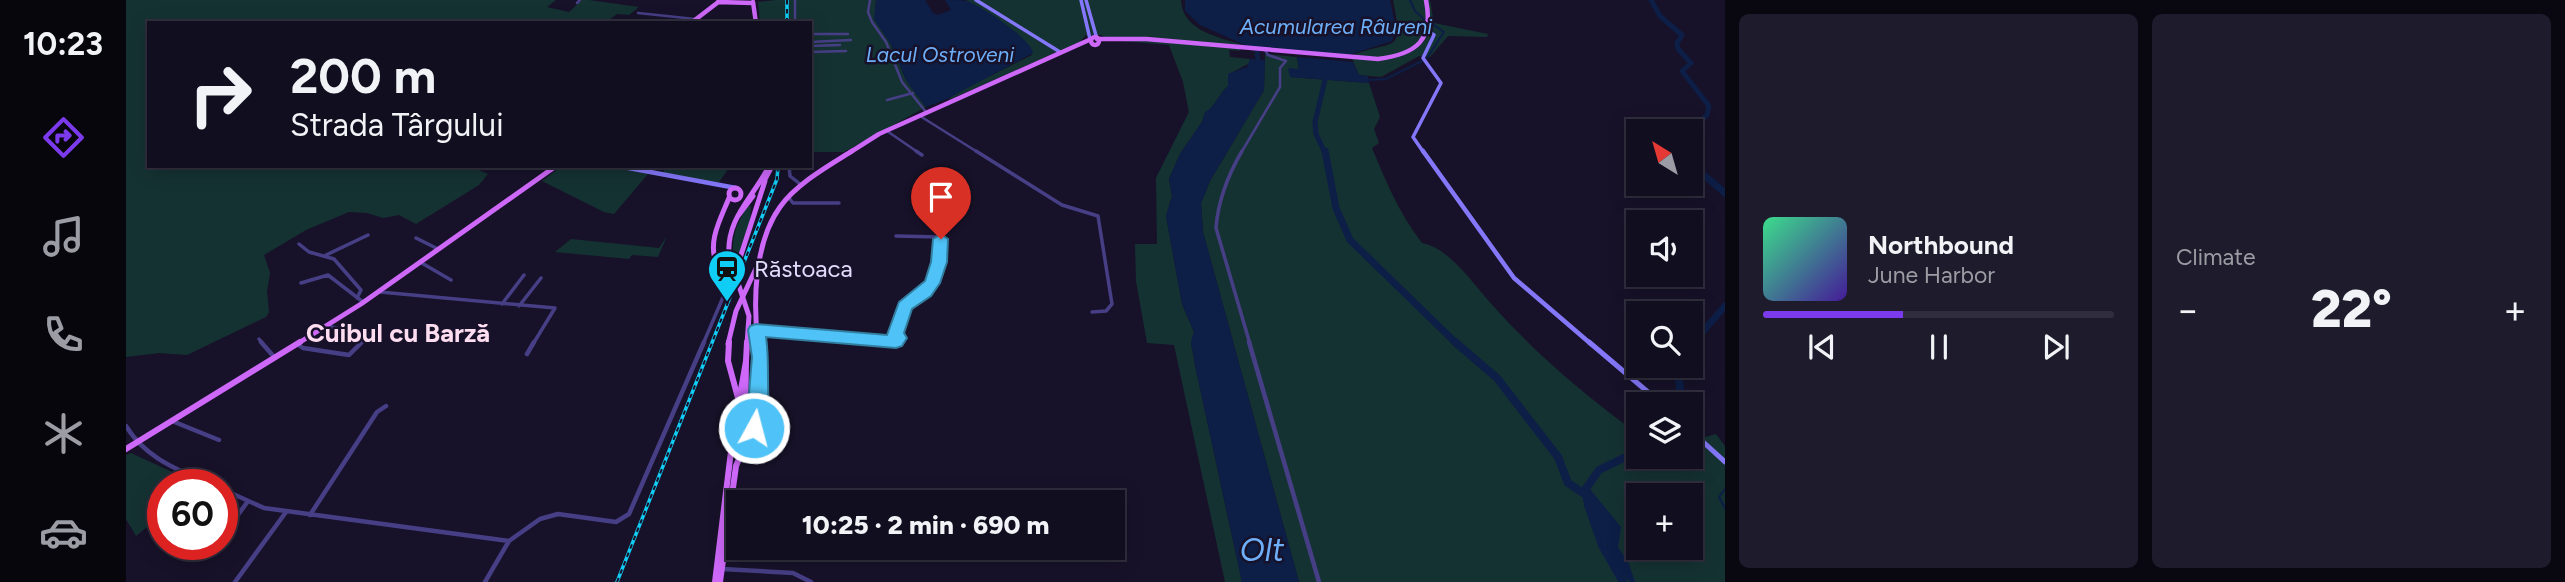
<!DOCTYPE html>
<meta charset="utf-8">
<style>
:root{--surface:#110e1f;--page:#1e1c2c;--text:#f1f3f6;--muted:#9c9ca4;--line:#302e3d;--accent:#7c3aed}
body{margin:0;font-family:Figtree,sans-serif;background:var(--page);color:var(--text);height:100vh;display:flex;flex-direction:column;font-size:26px;white-space:nowrap}
*{box-sizing:border-box;margin:0}
p{font-size:23px;color:var(--muted)}
.icon{flex:none;width:38px;height:38px;fill:none;stroke:currentColor;stroke-width:2;stroke-linecap:round;stroke-linejoin:round}
.map{position:relative;flex:1;overflow:hidden}
.sheet{display:flex;flex-direction:column;gap:14px;padding:14px;background:#090811;width:840px}
.sheet>*{flex:none}
.banner{position:absolute;left:21px;top:21px;width:665px;height:147px;border-radius:0px;box-shadow:0 4px 18px #0003,0 0 0 2px var(--line);background:#110e1f;color:var(--text);overflow:hidden}
.needle{width:46px;rotate:323deg}
.tools{position:absolute;left:1500px;top:119px;display:grid;gap:14px}
.tools a{display:grid;place-items:center;width:77px;height:77px;border-radius:0px;background:var(--surface);box-shadow:0 4px 18px #0003,0 0 0 2px var(--line);font-size:35px}
.speed{position:absolute;left:21px;top:469px;display:flex;gap:14px;font-size:35px;font-weight:700;text-align:center}
.speed>*{display:grid;place-content:center;width:91px;height:91px;border-radius:50%;background:var(--surface);box-shadow:0 4px 18px #0003,0 0 0 2px var(--line);line-height:1}
.speed .limit{border:10px solid #d22;background:#fff;color:#111}
.pin{position:absolute;display:grid;place-items:center;width:60px;height:60px;color:#fff;margin:-72px -30px;border-radius:50% 50% 50% 0;rotate:-45deg;box-shadow:0 0 7px #0007}
.pin .icon{rotate:45deg}
.me{position:absolute;width:77px;margin:-38px;rotate:7deg;stroke-linejoin:round;filter:drop-shadow(0 0 5px #0008)}
.turn{display:flex;align-items:center;gap:24px;height:147px;padding:0 28px;font-size:32px}
.turn .icon{width:91px;height:91px;stroke-width:2.5}
.turn b{display:block;font-size:49px;line-height:60px}
.big{font-size:52px;font-weight:800;line-height:1.1}
.sheet .tile{flex:1;display:flex;flex-direction:column;justify-content:center;gap:10px;min-width:0;padding:0 24px;border-radius:10px;background:var(--page)}
.song{display:flex;align-items:center;gap:21px}
.cover{width:84px;height:84px;border-radius:10px;background:linear-gradient(135deg,hsl(150 70% 55%),hsl(260 70% 35%))}
.played{height:7px;border-radius:4px;background:linear-gradient(90deg,var(--accent) 40%,var(--line) 40%)}
.keys{display:flex;justify-content:space-around;direction:ltr}
.heat{display:flex;justify-content:space-between;align-items:center;font-size:38px;direction:ltr}
.sheet .tiles{flex:1;display:grid;gap:14px;grid-template-columns:repeat(2,1fr)}
.trip{position:absolute;left:600px;top:490px;width:399px;height:70px;border-radius:0px;background:var(--surface);box-shadow:0 4px 18px #0003,0 0 0 2px var(--line);font-weight:800;line-height:70px;text-align:center}
main{display:flex;flex:1;min-height:0}
.dock{display:flex;flex-direction:column;width:126px;justify-content:space-around;align-items:center;background:#07060c;color:var(--muted)}
.dock .icon{width:49px;height:49px}
.dock .selected{color:var(--accent)}
.dock b{font-size:32px;color:var(--text)}
.map>svg:first-child{display:block}
.green{fill:#153233;fill-rule:evenodd}
.water{fill:#0d1e47}
.lines{fill:none;stroke-linecap:round;stroke-linejoin:round}
.stream{stroke:#0d1e47;stroke-width:2}
.river-far2{stroke:#0d1e47;stroke-width:5}
.river-far1{stroke:#0d1e47;stroke-width:7}
.river{stroke:#0d1e47;stroke-width:8}
.street-far2{stroke:#473f86;stroke-width:2.5}
.street-far1{stroke:#473f86;stroke-width:3.5}
.street{stroke:#473f86;stroke-width:4.5}
.secondary-far2{stroke:#8477f9;stroke-width:3.5}
.secondary-far1{stroke:#8477f9;stroke-width:4.5}
.secondary{stroke:#8477f9;stroke-width:5}
.primary-far2{stroke:#cd68f8;stroke-width:4.5}
.primary-far1{stroke:#cd68f8;stroke-width:5}
.primary{stroke:#cd68f8;stroke-width:6}
.rail-casing{stroke:#10cdf5;stroke-width:3.5}
.rail{stroke:#171229;stroke-width:2;stroke-dasharray:4.5;stroke-linecap:butt}
.primary-bridge-far1{stroke:#cd68f8;stroke-width:5}
.primary-bridge{stroke:#cd68f8;stroke-width:6}
.route{fill:#4fc3f7;stroke:#337fa1;stroke-width:2}
.labels{text-anchor:middle;stroke-width:5;stroke-linejoin:round;paint-order:stroke}
.far-water-label{font-size:21px;font-style:italic;fill:#6eaff9;stroke:#171229}
.poi-label{font-size:24px;fill:#e2dcfd;stroke:#171229;text-anchor:start}
.neighbourhood-label{font-size:26px;font-weight:bold;fill:#feddf0;stroke:#171229}
.near-water-label{font-size:32px;font-style:italic;fill:#6eaff9;stroke:#171229}
</style>
<main>
<nav class="dock">
<b>10:23</b>
<svg class="icon selected" aria-label="directions" viewBox="0 0 24 24"><path d="M12 3l9 9-9 9-9-9zM9 14v-3h6M13 9l2 2-2 2"/></svg>
<svg class="icon" aria-label="music" viewBox="0 0 24 24"><path d="M9 18V5l10-2v13"/><circle cx="6" cy="18" r="3"/><circle cx="16" cy="16" r="3"/></svg>
<svg class="icon" aria-label="phone" viewBox="0 0 24 24"><path d="M5 4h4l2 5-3 2q2 4 5 5l2-3 5 2v4C11 20 4 13 5 4z"/></svg>
<svg class="icon" aria-label="climate" viewBox="0 0 24 24"><path d="M12 3v18M4 7l16 10M4 17L20 7"/></svg>
<svg class="icon" aria-label="car" viewBox="0 0 24 24"><path d="M5 17H2v-5l4-1 3-4h7l3 4 3 1v5h-3M9 17h6M6 11h13"/><circle cx="7" cy="17" r="2"/><circle cx="17" cy="17" r="2"/></svg>
</nav>
<div class="map">
<svg width="1599" height="582" viewBox="0 0 1599 582">
<rect width="100%" height="100%" fill="#171229"/>
<path class="green" d="M 0,0 L 430,0 L 421,7 L 443,12 L 456,0 L 463,0 L 513,7 L 503,15 L 491,14 L 479,23 L 23,23 L 23,166 L 343,166 L 362,174 L 353,185 L 290,224 L 273,215 L 257,218 L 241,213 L 223,212 L 180,230 L 138,255 L 144,273 L 141,292 L 143,312 L 140,317 L 61,355 L 33,353 L 0,357 Z
M 650,0 L 750,0 L 749,7 L 780,80 L 800,107 L 718,152 L 684,152 L 684,23 L 634,23 L 632,2 Z
M 840,0 L 1055,0 C 1056,32 1096,38 1121,46 L 1115,47 L 1114,51 L 1103,50 L 1104,57 L 1124,59 L 1124,63 L 1103,74 L 1102,86 C 1093,94 1088,108 1079,113 L 1076,122 L 1054,154 L 1043,179 L 1046,196 L 1040,216 L 1056,304 L 1068,332 L 1065,343 L 1070,370 L 1116,582 L 1099,582 L 1048,345 L 1021,343 L 1010,281 L 1009,244 L 1031,244 L 1030,178 L 1063,112 L 1057,82 L 1043,45 L 985,40 L 975,35 L 960,35 L 954,42 L 822,100 L 828,94 L 906,55 L 891,33 Z
M 1267,0 L 1304,0 L 1308,23 L 1362,34 L 1361,37 L 1322,36 L 1304,57 L 1293,56 L 1255,77 L 1233,75 L 1225,56 C 1267,38 1279,58 1267,0 Z
M 1139,54 L 1171,57 L 1173,70 L 1164,77 L 1243,83 L 1254,117 L 1248,129 L 1253,143 L 1246,148 C 1260,182 1273,213 1296,243 C 1316,246 1337,270 1350,286 C 1396,342 1453,391 1512,434 L 1512,457 L 1564,457 L 1565,441 L 1590,434 L 1599,446 L 1599,582 L 1173,582 L 1077,232 L 1075,203 L 1084,181 L 1138,90 ZM 1512,495 L 1564,495 L 1564,548 L 1512,548 Z
M 436,166 L 497,166 L 537,172 L 540,166 L 603,168 L 591,185 L 522,174 L 488,214 L 478,212 L 416,181 Z
M 625,206 L 624,220 L 612,257 L 609,260 C 603,241 611,223 621,207 Z
M 541,236 L 532,257 L 506,255 L 503,259 L 429,252 L 445,239 L 533,248 Z
M 5,453 L 72,484 L 37,485 L 37,514 L 10,536 L 0,519 L 0,455 Z"/>
<path class="water" d="M 750,0 L 799,0 L 807,13 L 812,15 L 825,10 L 819,0 C 826,0 835,0 841,1 C 856,6 906,40 907,53 L 821,99 L 800,107 L 780,80 L 767,48 L 748,19 Z
M 1059,0 L 1264,0 L 1270,29 L 1266,41 L 1220,56 L 1121,46 L 1074,25 L 1059,11 Z
M 1171,57 L 1227,62 L 1233,75 L 1242,76 L 1243,83 L 1164,77 L 1162,68 L 1173,69 Z
M 1124,59 L 1139,60 L 1138,90 L 1084,181 L 1075,203 L 1077,232 L 1173,582 L 1116,582 L 1070,370 L 1065,342 L 1068,332 L 1056,304 L 1040,216 L 1046,196 L 1043,179 L 1054,154 L 1076,122 L 1079,112 C 1088,108 1093,94 1102,86 L 1102,74 L 1121,67 Z
M 1459,483 L 1495,527 L 1492,547 L 1503,564 L 1509,582 L 1504,582 L 1491,569 L 1477,536 L 1467,527 L 1457,501 Z"/>
<g class="lines">
<path class="stream" d="M 1284,0 L 1289,11 L 1300,21
M 1301,58 L 1318,32 L 1305,23
M 1243,80 L 1260,79 L 1296,61
M 1599,489 L 1593,497 L 1599,508"/>
<path class="river-far2" d="M 1525,0 L 1534,16 L 1556,35 L 1551,43 L 1552,49 L 1565,63 L 1556,71 L 1583,106 L 1581,115 L 1564,131
M 1130,43 L 1133,69
M 1199,80 L 1189,122 L 1190,134 L 1199,153
M 1564,146 L 1566,153"/>
<path class="river-far1" d="M 1199,151 L 1210,208 L 1224,240 L 1331,344
M 1566,151 L 1572,170 L 1599,193
M 1566,344 L 1599,306"/>
<path class="river" d="M 1329,342 L 1371,378 L 1432,457 L 1442,483 L 1460,495
M 1564,346 L 1567,342
M 1555,404 L 1553,377 L 1557,366
M 1459,490 L 1473,470 L 1512,451
M 1462,505 L 1476,545 L 1497,582"/>
<path class="street-far2" d="M 669,0 L 669,23
M 744,0 L 742,12 L 746,22 L 760,42 L 776,82 L 800,112
M 451,3 L 454,0
M 512,13 L 569,19
M 498,22 L 506,23
M 684,34 L 722,34
M 684,42 L 725,40
M 684,46 L 714,45
M 684,52 L 720,51
M 761,100 L 787,93
M 794,116 L 853,153
M 761,131 L 793,153
M 1115,153 L 1154,87 L 1154,68 L 1160,61 L 1142,55 L 1139,50"/>
<path class="street-far1" d="M 790,151 L 796,155
M 850,151 L 936,205 L 972,216 L 986,304 L 980,311 L 966,312
M 1116,151 C 1102,175 1092,201 1090,228 L 1124,344
M 663,166 L 664,176 L 674,184
M 663,198 L 667,203 L 713,203
M 290,238 L 312,249
M 173,244 L 183,252 L 208,259 L 235,290 L 231,298
M 200,255 L 242,235
M 294,262 L 325,280
M 591,265 L 600,289
M 175,283 L 202,275 L 237,302
M 254,292 L 429,308 L 407,344
M 376,304 L 398,275
M 393,306 L 415,278
M 200,326 L 244,334 L 234,344
M 630,330 L 763,341
M762.5 338a4.5 4.5 0 1 1 9 0a4.5 4.5 0 1 1-9 0Z
M 769,335 L 779,306 L 799,292 L 806,283 L 816,244 L 813,237 L 770,236
M 133,339 L 137,344
M 577,344 L 613,260"/>
<path class="street" d="M 135,342 L 149,358
M 1123,342 L 1193,582
M 171,344 L 177,348 L 223,355 L 236,342
M 401,354 L 408,342
M 46,421 L 93,440
M 0,426 C 20,459 53,470 86,485
M 96,489 L 138,508 L 383,541
M 184,515 L 251,412 L 260,406
M 96,537 L 122,501
M 85,553 L 91,544
M 596,569 L 667,573 L 685,582
M 109,582 L 160,512
M 359,582 L 383,541 L 414,519 L 432,514 L 490,522 L 503,514 L 578,342"/>
<path class="secondary-far2" d="M 850,0 L 934,52
M 955,0 L 964,39
M 960,0 L 971,39
M 1298,153 L 1287,137 L 1315,83 L 1297,58 L 1308,35 L 1300,30"/>
<path class="secondary-far1" d="M 1297,151 L 1388,278 L 1465,344
M 492,166 L 610,188"/>
<path class="secondary" d="M 1463,342 L 1536,404
M 1564,430 L 1599,462"/>
<path class="primary-far2" d="M 592,2 L 627,3
M 627,2 L 630,23
M 565,23 L 595,0
M965 41a4 4 0 1 1 8 0a4 4 0 1 1-8 0Z
M 971,39 L 1020,39 L 1252,59 C 1291,54 1308,40 1300,0
M 723,153 L 753,134 L 963,40"/>
<path class="primary-far1" d="M 637,183 L 646,166
M603 194a6 6 0 1 1 12 0a6 6 0 1 1-12 0Z
M 603,198 C 594,220 581,242 591,265 L 606,263 L 614,258 L 639,181
M 612,216 L 627,196
M 603,256 C 600,218 627,198 643,166
M 171,344 L 235,304 L 430,166
M 602,344 L 610,311 L 634,260
M 632,344 C 627,302 628,243 654,207 C 670,184 702,166 726,151"/>
<path class="primary" d="M 603,342 L 602,361 L 612,398
M 619,427 L 620,361
M 608,430 L 620,361
M 623,431 L 632,424 L 635,417 L 632,394 L 632,342
M 0,449 L 174,342
M 589,582 L 607,435
M 594,582 L 610,466 L 624,433 L 617,427 L 608,432 L 610,439 L 620,439"/>
<defs>
<path id="rail" d="M 661,0 L 661,23
M 491,582 L 651,179 L 652,166"/>
</defs>
<use href="#rail" class="rail-casing"/>
<use href="#rail" class="rail"/>
<path class="primary-bridge-far1" d="M 603,256 L 623,316 L 621,344"/>
<path class="primary-bridge" d="M 620,361 L 621,342"/>
</g>
<path class="route" d="M 815,234 L 822,239 L 821,262 L 814,283 L 805,296 L 786,309 L 778,333 L 781,338 L 776,346 L 770,348 L 640,337 C 644,364 640,390 644,417 C 639,428 634,438 621,434 L 619,428 L 626,416 L 623,394 L 626,357 L 622,330 L 624,326 L 630,324 L 761,335 L 773,302 L 799,281 L 805,262 L 807,239 Z"/>
<defs>
<symbol id="station-pin" viewBox="-11 -11 22 30"><path d="M0 17L-7.5 6A9.5 9.5 0 1 1 7.5 6Z" fill="#10cdf5" stroke="#171229"/><path d="M-3-6H3Q5-6 5-4V2Q5 4 3 4L4.5 6H3L1.5 4h-3L-3 6H-4.5L-3 4Q-5 4-5 2V-4Q-5-6-3-6ZM-3.5-4v3h7v-3ZM-3.5 1v1.5H-2V1ZM2 1v1.5H3.5V1Z" fill="#111"/></symbol>
</defs>
<g fill-rule="evenodd">
<use href="#station-pin" x="579" y="247" width="44" height="60"/>
</g>
<g class="labels">
<g class="far-water-label">
<text x="1210" y="34">Acumularea Râureni</text>
<text x="814" y="62">Lacul Ostroveni</text>
</g>
<g class="poi-label">
<text x="628" y="277">Răstoaca</text>
</g>
<g class="neighbourhood-label">
<text x="272" y="342">Cuibul cu Barză</text>
</g>
<g class="near-water-label">
<text x="1136" y="561">Olt</text>
</g>
</g>
</svg>
<div class="tools">
<a><svg class="needle" viewBox="-14 -14 28 28"><path d="M0-13l5 13h-10z" fill="#e53935"/><path d="M0 13l5-13h-10z" fill="#9c9ca4"/></svg></a>
<a><svg class="icon" aria-label="sound" viewBox="0 0 24 24"><path d="M4 9h4l5-4v14l-5-4H4zM17 9q2 3 0 6"/></svg></a>
<a><svg class="icon" aria-label="search" viewBox="0 0 24 24"><circle cx="10" cy="10" r="6"/><path d="M15 15l6 6"/></svg></a>
<a><svg class="icon" aria-label="layers" viewBox="0 0 24 24"><path d="M12 4l9 5-9 5-9-5zM3 14l9 5 9-5"/></svg></a>
<a>+</a>
</div>
<div class="speed"><div class="limit">60</div></div>
<div class="pin" style="left:815px;top:239px;background:#d93025"><svg class="icon" aria-label="arrive" viewBox="0 0 24 24"><path d="M6 21V4h12l-3 4 3 4H6"/></svg></div>
<svg class="me" style="left:628px;top:428px" viewBox="-20 -20 40 40"><circle r="17" fill="#4fc3f7" stroke="#fff" stroke-width="3"/><path d="M0-11L8 9 0 5-8 9z" fill="#fff"/></svg>
<div class="trip">10:25 · 2 min · 690 m</div>
<div class="banner">
<div class="turn"><svg class="icon" aria-label="right" viewBox="0 0 24 24"><path d="M7 20v-9h11M14 6l5 5-5 5"/></svg><div><b>200 m</b>Strada Târgului</div></div>
</div>
</div>
<section class="sheet">
<div class="tiles">
<div class="tile">
<div class="song"><i class="cover"></i><div><b>Northbound</b><p>June Harbor</p></div></div>
<div class="played"></div>
<div class="keys"><svg class="icon" aria-label="previous" viewBox="0 0 24 24"><path d="M18 5L8 12l10 7zM5 5v14"/></svg><svg class="icon" aria-label="pause" viewBox="0 0 24 24"><path d="M8 5v14M16 5v14"/></svg><svg class="icon" aria-label="next" viewBox="0 0 24 24"><path d="M6 5l10 7-10 7zM19 5v14"/></svg></div>
</div>
<div class="tile"><p>Climate</p>
<div class="heat"><a>−</a><b class="big">22°</b><a>+</a></div>
</div>
</div>
</section>
</main>
